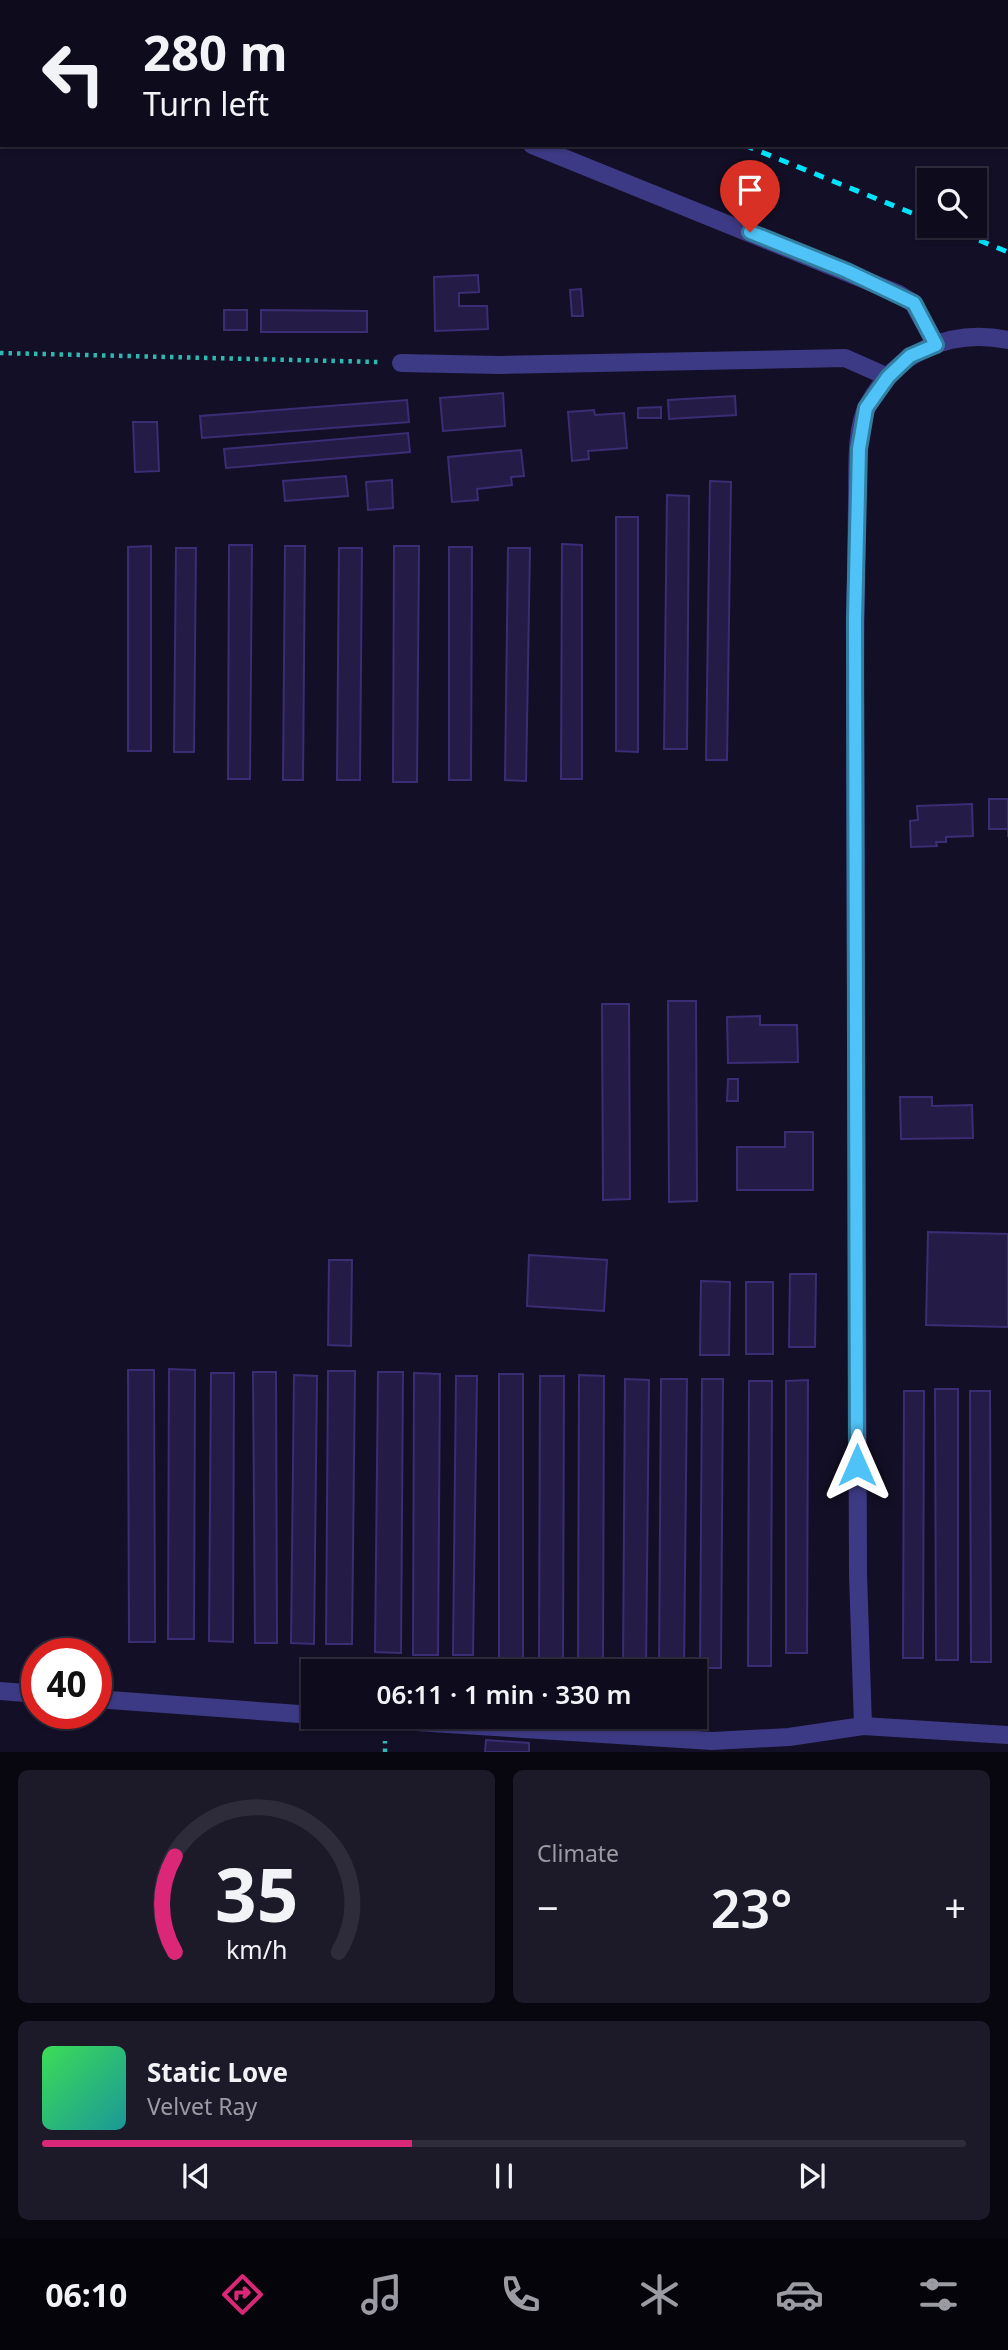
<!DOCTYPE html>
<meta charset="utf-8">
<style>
:root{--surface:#0e0b1c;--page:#1c1929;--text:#f1f3f6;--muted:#9b9ba3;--line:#2e2b3b;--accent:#db2777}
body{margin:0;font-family:"Noto Sans",sans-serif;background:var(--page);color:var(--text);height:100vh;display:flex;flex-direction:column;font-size:26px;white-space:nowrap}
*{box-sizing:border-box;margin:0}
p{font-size:23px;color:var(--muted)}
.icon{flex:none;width:38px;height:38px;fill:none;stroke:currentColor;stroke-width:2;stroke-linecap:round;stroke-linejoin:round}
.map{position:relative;height:1752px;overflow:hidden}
.sheet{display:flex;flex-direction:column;gap:18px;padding:18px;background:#08060f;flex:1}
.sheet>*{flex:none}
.banner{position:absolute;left:0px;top:0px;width:1008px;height:147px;box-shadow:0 2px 5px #0004,0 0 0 2px var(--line);background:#0e0b1c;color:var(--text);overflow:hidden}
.fabs{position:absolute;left:917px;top:168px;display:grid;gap:14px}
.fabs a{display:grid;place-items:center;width:70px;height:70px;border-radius:0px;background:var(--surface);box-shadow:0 2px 5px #0004,0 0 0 2px var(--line);font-size:35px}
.speed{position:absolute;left:21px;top:1638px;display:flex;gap:14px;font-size:35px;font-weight:700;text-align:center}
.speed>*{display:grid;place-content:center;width:91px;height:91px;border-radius:50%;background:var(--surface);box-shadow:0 2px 5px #0004,0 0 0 2px var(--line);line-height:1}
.speed .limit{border:10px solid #d22;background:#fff;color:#111}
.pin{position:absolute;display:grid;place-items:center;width:60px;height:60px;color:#fff;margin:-72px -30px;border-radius:50% 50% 50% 0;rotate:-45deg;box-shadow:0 0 7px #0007}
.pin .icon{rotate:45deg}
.me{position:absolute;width:77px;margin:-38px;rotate:0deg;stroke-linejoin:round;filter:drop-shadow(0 0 5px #0008)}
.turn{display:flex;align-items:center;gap:24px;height:147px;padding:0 28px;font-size:32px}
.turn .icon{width:91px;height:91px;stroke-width:2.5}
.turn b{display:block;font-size:49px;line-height:60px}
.big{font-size:52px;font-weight:600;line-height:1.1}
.sheet .widget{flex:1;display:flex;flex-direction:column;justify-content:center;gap:10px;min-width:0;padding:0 24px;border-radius:10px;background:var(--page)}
.sheet .dial{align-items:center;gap:0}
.dial svg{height:182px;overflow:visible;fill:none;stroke:var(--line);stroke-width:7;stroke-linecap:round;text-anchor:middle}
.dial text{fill:var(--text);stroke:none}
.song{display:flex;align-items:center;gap:21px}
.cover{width:84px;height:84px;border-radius:10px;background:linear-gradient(135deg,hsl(130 70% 55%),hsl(180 70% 35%))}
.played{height:7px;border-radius:4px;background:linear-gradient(90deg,var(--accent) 40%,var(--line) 40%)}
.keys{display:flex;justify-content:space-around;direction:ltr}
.heat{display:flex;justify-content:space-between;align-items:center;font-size:38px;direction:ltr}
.sheet .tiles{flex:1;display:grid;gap:18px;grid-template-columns:1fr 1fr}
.widget:last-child{grid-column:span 2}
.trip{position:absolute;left:301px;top:1659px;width:406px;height:70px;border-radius:0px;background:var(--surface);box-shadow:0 2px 5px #0004,0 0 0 2px var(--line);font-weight:600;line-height:70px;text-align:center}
.tabs{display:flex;height:112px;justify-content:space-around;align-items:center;background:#06040b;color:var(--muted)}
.tabs .icon{width:49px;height:49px}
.tabs .selected{color:var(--accent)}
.tabs b{font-size:32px;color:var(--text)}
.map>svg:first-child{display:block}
.building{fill:#241b47;stroke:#3b2d73;stroke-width:2}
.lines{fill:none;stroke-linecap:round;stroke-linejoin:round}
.path{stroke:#2fb8b0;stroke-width:4.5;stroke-dasharray:3.5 5;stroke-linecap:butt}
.service{stroke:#3d3a85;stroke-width:10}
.minor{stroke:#3d3a85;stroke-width:18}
.tertiary{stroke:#3d3a85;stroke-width:18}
.rail{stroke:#00e5ff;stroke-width:5;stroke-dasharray:10 9;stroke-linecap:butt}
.route-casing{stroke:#337fa1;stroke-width:18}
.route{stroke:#4fc3f7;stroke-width:12}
</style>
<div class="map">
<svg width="1008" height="1752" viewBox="0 0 1008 1752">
<rect width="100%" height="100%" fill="#130f26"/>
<path class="building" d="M 478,275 L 479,292 L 459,293 L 459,306 L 487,306 L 488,329 L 435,331 L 434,277 Z
M 581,289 L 583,316 L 572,316 L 570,290 Z
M 224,310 L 247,310 L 247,330 L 224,330 Z
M 261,310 L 367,311 L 367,332 L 261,332 Z
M 503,393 L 505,426 L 443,431 L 440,398 Z
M 735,396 L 736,415 L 669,419 L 668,400 Z
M 407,400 L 409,422 L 202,438 L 200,416 Z
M 661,407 L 661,418 L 638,418 L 638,408 Z
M 594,410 L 595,415 L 624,413 L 627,448 L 588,451 L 589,459 L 572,461 L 568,412 Z
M 133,422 L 157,422 L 159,471 L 135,472 Z
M 408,433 L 410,452 L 226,468 L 224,449 Z
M 521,450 L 524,476 L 511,477 L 512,485 L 477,489 L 478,500 L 452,502 L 448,457 Z
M 346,476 L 348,496 L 285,501 L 283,481 Z
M 392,480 L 393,508 L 368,510 L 366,482 Z
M 710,481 L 731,482 L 727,760 L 706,760 Z
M 667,495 L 689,496 L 687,749 L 664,749 Z
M 616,517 L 638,517 L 638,752 L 616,751 Z
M 562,544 L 582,545 L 582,779 L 561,779 Z
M 229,545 L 252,545 L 250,779 L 228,779 Z
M 151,546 L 151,751 L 128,751 L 128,547 Z
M 285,546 L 305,546 L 303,780 L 283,780 Z
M 394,546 L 419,546 L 417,782 L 393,782 Z
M 449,547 L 472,547 L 471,780 L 449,780 Z
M 176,548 L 196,548 L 194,752 L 174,752 Z
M 339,548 L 362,548 L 360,780 L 337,780 Z
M 508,548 L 530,548 L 526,781 L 505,780 Z
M 989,799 L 1008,799 L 1008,837 L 1008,829 L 989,829 Z
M 972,804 L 973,836 L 946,837 L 946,842 L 936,842 L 937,846 L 911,847 L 910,821 L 918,820 L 917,806 Z
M 668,1001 L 696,1001 L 697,1201 L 669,1202 Z
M 602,1004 L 629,1004 L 630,1199 L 603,1200 Z
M 760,1016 L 760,1025 L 797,1025 L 798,1062 L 728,1063 L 727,1017 Z
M 728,1079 L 738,1079 L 738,1101 L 727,1101 Z
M 900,1097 L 932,1097 L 932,1106 L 972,1105 L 973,1138 L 901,1139 Z
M 785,1132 L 813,1132 L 813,1190 L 737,1190 L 737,1147 L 785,1147 Z
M 928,1232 L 1008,1234 L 1008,1327 L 926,1325 Z
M 529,1255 L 607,1260 L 604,1311 L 527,1306 Z
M 329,1260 L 352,1260 L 351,1346 L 328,1345 Z
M 790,1274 L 816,1274 L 815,1347 L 789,1347 Z
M 701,1281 L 730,1282 L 729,1355 L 700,1355 Z
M 746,1282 L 773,1282 L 773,1354 L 746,1354 Z
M 169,1369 L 195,1370 L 194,1639 L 168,1639 Z
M 128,1370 L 154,1370 L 155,1642 L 129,1642 Z
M 328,1371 L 355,1371 L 352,1644 L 326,1644 Z
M 253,1372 L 276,1372 L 277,1643 L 255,1643 Z
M 378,1372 L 403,1372 L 401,1653 L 375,1652 Z
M 211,1373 L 234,1373 L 233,1642 L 209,1641 Z
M 414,1373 L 440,1374 L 438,1655 L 413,1655 Z
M 499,1374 L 523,1374 L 523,1659 L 499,1659 Z
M 294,1375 L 317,1376 L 314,1644 L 291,1643 Z
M 579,1375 L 604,1376 L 603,1666 L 578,1665 Z
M 456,1376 L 477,1376 L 473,1655 L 453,1655 Z
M 540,1376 L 564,1376 L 563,1663 L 539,1663 Z
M 625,1379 L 649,1380 L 646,1667 L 623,1667 Z
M 661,1379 L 687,1379 L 684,1669 L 659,1669 Z
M 702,1379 L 723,1379 L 721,1668 L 700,1668 Z
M 808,1380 L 807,1653 L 786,1653 L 786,1381 Z
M 749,1381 L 772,1381 L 771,1666 L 748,1666 Z
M 935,1389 L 958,1389 L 958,1660 L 936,1660 Z
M 904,1391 L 924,1391 L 923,1658 L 903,1658 Z
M 970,1391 L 990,1391 L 991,1662 L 971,1662 Z
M 486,1740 L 529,1743 L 529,1752 L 485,1752 Z"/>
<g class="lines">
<path class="path" d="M 0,353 L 379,362
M 385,1752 L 385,1741"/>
<path class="service" d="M 986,0 L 989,2
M 1006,12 L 1008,13"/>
<path class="minor" d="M 168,0 L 172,2
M 532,145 L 897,293 L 913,303 L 936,345
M 401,363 L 499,365 L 845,358 L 888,377
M 0,1691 L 37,1694
M 96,1699 L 313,1715
M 337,1717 L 712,1741 L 789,1737 L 863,1726 L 1008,1735"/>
<path class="tertiary" d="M 863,1726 L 858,1574 C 857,1278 856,983 855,687 C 855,626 856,566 857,505 C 858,477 854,430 868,405 C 896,352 950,328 1008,340"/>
<path class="rail" d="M 382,0 L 386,2
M 744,145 L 929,220
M 944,226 L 1008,252"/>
</g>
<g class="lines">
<defs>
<path id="route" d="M 750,232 L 847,271 L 914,303 L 936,345 L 910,356 L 888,377 L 866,408 L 859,449 L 855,620 L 857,1465"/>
</defs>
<use href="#route" class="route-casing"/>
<use href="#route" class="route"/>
</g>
</svg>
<div class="fabs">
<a><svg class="icon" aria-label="search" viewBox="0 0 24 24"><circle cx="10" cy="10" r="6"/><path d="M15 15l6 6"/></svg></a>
</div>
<div class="speed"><div class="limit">40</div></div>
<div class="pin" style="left:750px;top:232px;background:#d93025"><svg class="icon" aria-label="arrive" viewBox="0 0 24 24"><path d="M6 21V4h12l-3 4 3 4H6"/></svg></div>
<svg class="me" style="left:857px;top:1465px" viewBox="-20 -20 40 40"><path d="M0-17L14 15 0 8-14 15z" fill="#4fc3f7" stroke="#fff" stroke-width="4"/></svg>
<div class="trip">06:11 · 1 min · 330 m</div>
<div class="banner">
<div class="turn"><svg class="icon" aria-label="left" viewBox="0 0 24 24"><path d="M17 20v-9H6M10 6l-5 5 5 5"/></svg><div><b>280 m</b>Turn left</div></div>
</div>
</div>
<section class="sheet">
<div class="tiles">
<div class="widget dial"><svg viewBox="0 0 100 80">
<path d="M14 69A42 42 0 1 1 86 69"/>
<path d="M14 69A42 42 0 0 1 14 27" stroke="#db2777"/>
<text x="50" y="56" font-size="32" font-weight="700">35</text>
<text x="50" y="72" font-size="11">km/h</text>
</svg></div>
<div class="widget"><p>Climate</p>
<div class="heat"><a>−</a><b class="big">23°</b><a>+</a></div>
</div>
<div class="widget">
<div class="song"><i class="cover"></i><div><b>Static Love</b><p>Velvet Ray</p></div></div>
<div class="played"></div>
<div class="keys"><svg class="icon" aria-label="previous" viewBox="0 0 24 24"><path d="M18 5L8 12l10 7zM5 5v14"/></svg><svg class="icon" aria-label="pause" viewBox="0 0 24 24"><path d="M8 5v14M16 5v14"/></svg><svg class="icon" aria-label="next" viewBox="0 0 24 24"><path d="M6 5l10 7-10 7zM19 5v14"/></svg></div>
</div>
</div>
</section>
<nav class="tabs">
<b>06:10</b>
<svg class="icon selected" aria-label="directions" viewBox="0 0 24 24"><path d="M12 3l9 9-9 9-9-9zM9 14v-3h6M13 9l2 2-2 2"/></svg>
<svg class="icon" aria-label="music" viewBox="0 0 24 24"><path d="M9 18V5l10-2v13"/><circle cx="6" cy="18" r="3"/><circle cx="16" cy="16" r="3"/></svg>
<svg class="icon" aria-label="phone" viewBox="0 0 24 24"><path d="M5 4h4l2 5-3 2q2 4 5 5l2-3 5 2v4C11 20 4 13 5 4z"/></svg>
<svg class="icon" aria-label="climate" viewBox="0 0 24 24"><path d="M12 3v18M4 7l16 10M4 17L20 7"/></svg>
<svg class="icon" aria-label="car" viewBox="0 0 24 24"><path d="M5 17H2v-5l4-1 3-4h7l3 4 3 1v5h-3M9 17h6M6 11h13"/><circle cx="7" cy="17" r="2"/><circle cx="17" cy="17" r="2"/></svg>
<svg class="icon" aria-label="filters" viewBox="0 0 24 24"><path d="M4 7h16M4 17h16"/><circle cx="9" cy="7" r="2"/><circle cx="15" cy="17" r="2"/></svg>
</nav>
